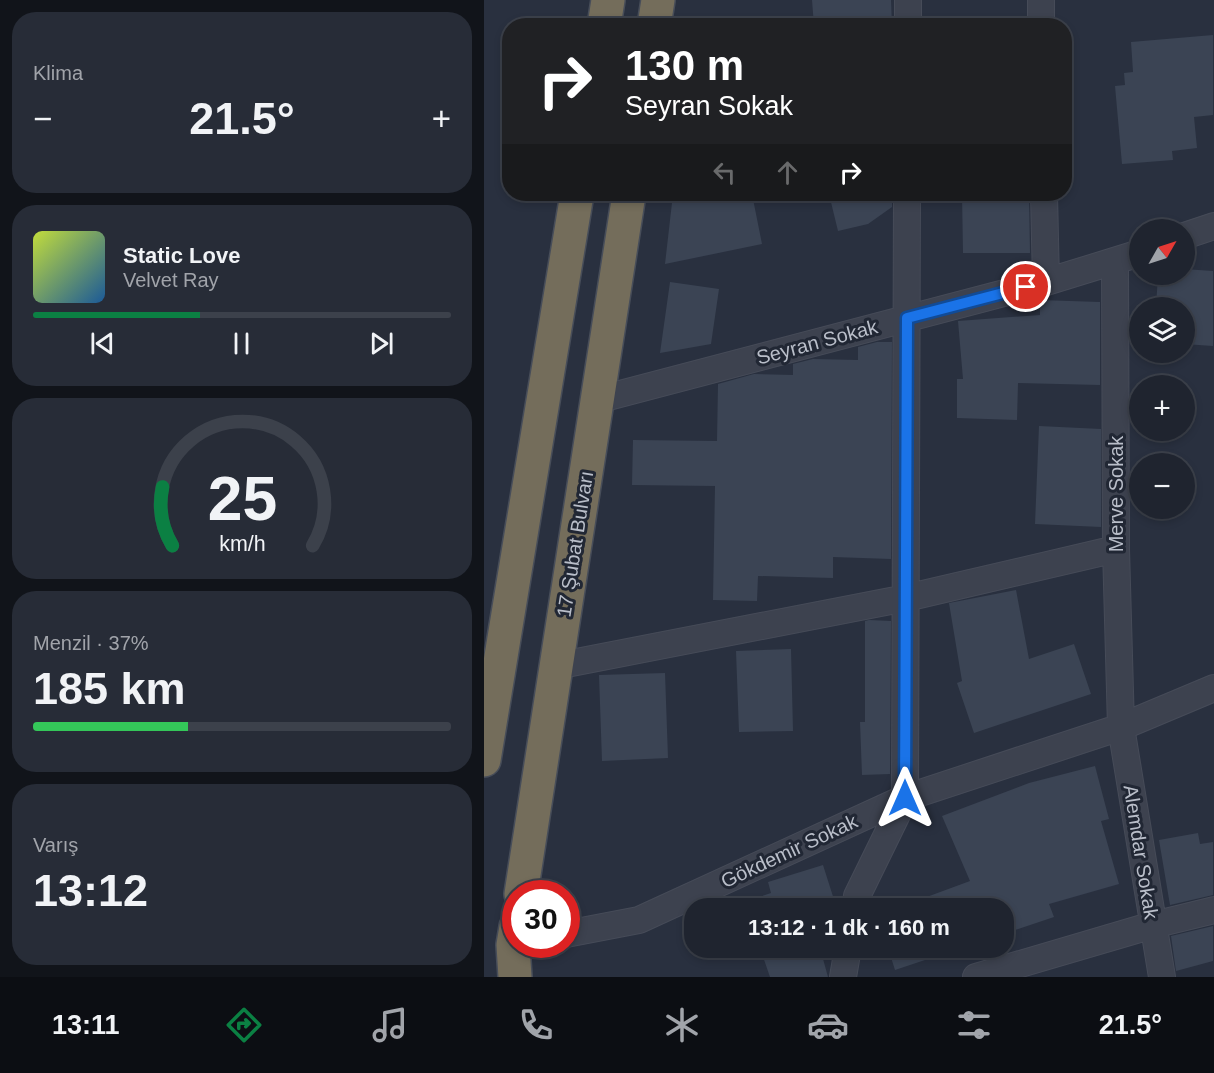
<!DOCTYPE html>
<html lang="tr">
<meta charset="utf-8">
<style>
:root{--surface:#1f242f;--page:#272c37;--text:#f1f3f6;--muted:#a1a4aa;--line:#3c414b;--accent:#0b8043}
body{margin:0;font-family:Arial,sans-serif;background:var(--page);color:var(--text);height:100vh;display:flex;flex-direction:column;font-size:22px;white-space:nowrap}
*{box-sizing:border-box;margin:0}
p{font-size:20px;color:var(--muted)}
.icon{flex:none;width:33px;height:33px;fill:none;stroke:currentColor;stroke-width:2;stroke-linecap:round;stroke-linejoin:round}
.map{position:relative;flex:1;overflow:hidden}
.sheet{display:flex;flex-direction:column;gap:12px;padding:12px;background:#11141a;width:484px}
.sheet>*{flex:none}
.guide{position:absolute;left:18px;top:18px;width:570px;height:183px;border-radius:24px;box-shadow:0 3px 9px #0003,0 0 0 2px var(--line);background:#202124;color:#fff;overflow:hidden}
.needle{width:39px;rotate:51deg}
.fabs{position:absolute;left:645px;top:219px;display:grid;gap:12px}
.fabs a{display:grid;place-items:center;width:66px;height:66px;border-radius:50%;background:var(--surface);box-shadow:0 3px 9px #0003,0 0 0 2px var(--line);font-size:30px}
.speed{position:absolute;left:18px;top:880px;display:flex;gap:12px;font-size:30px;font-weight:700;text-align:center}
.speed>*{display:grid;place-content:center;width:78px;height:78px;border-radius:50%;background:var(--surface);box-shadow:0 3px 9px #0003,0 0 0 2px var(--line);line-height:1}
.speed .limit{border:9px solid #d22;background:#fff;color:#111}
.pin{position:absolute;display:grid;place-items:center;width:51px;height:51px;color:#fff;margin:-26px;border:3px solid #fff;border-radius:50%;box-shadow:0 2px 6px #0007}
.me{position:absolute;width:66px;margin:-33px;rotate:0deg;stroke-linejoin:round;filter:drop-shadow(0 0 4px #0008)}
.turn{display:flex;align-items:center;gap:21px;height:126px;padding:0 24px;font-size:27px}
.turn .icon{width:78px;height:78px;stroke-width:2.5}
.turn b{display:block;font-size:42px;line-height:51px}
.lanes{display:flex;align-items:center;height:57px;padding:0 24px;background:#0003;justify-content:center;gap:30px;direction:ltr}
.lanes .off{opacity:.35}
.big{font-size:45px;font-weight:700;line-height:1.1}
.sheet .tile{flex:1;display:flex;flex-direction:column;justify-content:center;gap:9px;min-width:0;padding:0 21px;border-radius:24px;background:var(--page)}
.sheet .dial{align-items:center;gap:0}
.dial svg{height:156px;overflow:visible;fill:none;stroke:var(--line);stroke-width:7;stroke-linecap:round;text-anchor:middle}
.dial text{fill:var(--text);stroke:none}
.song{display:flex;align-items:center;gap:18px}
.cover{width:72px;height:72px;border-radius:9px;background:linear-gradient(135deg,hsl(70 70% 55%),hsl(210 70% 35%))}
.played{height:6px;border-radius:3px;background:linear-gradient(90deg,var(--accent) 40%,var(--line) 40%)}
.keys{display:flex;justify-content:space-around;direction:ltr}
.heat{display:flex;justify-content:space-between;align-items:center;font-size:33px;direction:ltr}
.charge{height:9px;border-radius:4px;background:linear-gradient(90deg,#34c759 37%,var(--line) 0)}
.trip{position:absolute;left:200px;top:898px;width:330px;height:60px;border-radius:24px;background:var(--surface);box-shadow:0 3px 9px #0003,0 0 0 2px var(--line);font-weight:700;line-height:60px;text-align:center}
.tabs{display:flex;height:96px;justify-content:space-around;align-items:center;background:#0c0e13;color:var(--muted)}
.tabs .icon{width:42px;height:42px}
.tabs .selected{color:var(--accent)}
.tabs b{font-size:27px;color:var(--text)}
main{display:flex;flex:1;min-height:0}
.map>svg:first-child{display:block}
.building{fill:#3b4454}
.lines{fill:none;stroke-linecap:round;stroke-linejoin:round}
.minor-casing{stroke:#464b58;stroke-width:28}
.highway-casing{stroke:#474d59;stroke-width:36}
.minor{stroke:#3d424f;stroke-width:26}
.highway{stroke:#746d5b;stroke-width:33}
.route-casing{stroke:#114b97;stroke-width:15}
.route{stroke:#1a73e8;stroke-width:10}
.labels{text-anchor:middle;stroke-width:6;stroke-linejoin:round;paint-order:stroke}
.street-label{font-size:20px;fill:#b9bec9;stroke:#212734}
</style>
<main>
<section class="sheet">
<div class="tile"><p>Klima</p>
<div class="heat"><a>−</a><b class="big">21.5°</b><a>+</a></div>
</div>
<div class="tile">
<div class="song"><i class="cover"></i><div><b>Static Love</b><p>Velvet Ray</p></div></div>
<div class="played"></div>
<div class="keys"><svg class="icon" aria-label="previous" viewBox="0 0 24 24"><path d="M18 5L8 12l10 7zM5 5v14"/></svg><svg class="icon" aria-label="pause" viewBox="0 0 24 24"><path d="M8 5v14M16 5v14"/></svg><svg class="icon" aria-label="next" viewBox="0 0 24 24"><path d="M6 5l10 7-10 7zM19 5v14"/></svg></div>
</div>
<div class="tile dial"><svg viewBox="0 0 100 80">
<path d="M14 69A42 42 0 1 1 86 69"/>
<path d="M14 69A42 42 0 0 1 9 39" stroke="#0b8043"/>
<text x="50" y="56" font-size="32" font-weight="700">25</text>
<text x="50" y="72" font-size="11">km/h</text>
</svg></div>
<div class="tile"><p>Menzil · 37%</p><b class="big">185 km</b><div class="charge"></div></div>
<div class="tile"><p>Varış</p><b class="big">13:12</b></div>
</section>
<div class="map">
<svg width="730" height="977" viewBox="0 0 730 977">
<rect width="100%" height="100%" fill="#29303f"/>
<path class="building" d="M 328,0 L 407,0 L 408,26 L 330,26 Z
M 729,35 L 729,115 L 710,117 L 713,148 L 688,151 L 689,160 L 638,164 L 631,86 L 641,85 L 640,73 L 649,72 L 647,42 Z
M 189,194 L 268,194 L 278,244 L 181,264 Z
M 345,194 L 408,194 L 408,207 L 384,224 L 354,231 Z
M 478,194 L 545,194 L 546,253 L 479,253 Z
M 700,269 L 729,271 L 729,346 L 700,344 L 700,308 L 672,308 L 674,274 L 700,274 Z
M 186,282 L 235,289 L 227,344 L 176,353 Z
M 556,300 L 616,302 L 616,385 L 534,383 L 533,420 L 473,418 L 473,379 L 479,379 L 474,321 L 556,315 Z
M 393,342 L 408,342 L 407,559 L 349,557 L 349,578 L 274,576 L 273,601 L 229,600 L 231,486 L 148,485 L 149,440 L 233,441 L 234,384 L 270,374 L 309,375 L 309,364 L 329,359 L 374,360 L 374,347 Z
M 555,426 L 617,429 L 617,527 L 551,524 Z
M 532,590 L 545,659 L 590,644 L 607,694 L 490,733 L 473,683 L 478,681 L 465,603 Z
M 385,620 L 407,621 L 406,774 L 378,775 L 376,722 L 381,722 L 381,621 Z
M 307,649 L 309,731 L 255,732 L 252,651 Z
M 181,673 L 184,758 L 118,761 L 115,675 Z
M 611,766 L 625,819 L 617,821 L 635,884 L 565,904 L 570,917 L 531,930 L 524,909 L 422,909 L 421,905 L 486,881 L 458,816 L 545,783 Z
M 714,833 L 716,844 L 729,842 L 729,895 L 686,905 L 675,840 Z
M 339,865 L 353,909 L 249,909 L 249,906 L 287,893 L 284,882 Z
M 729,926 L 729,961 L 692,971 L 687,936 Z
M 276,948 L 336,948 L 344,977 L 286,977 Z
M 404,948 L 464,948 L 465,952 L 411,970 Z"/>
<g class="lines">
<defs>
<path id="minor" d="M 557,0 L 557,26
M 424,26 L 424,0
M 560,194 L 562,282
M 700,236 L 730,226
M 631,262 L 632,549 L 637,727 L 678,977
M 113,400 L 562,282 L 656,253
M 72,666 L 422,598 L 632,549
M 371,909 L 373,896 L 421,798 L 423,194
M 82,934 L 155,920 L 421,798 L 637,727 L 730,688
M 359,977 L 364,948
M 492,977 L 669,925 L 730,910"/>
<path id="highway" d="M 120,26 L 124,0
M 170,26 L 174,0
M 0,760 L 93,194
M 37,894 L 145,194
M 31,977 L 29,945 L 32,927"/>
</defs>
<use href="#minor" class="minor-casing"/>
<use href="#highway" class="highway-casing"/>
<use href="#minor" class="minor"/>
<use href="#highway" class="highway"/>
</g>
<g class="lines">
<defs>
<path id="route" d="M 421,798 L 423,318 L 542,287"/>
</defs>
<use href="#route" class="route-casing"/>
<use href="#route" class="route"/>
</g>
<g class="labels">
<g class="street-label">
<text transform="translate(333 342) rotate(-15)" y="7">Seyran Sokak</text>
<text transform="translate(632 494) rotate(-90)" y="7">Merve Sokak</text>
<text transform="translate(91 544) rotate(-81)" y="7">17 Şubat Bulvarı</text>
<text transform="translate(305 851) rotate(-25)" y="7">Gökdemir Sokak</text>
<text transform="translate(657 852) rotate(81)" y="7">Alemdar Sokak</text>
</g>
</g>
</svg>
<div class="fabs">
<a><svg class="needle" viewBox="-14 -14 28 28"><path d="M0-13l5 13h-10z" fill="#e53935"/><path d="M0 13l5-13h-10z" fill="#a1a4aa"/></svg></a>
<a><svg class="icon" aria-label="layers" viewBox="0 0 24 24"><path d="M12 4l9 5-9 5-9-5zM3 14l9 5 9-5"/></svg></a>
<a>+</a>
<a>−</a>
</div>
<div class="speed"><div class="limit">30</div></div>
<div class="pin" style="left:542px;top:287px;background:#d93025"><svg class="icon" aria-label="arrive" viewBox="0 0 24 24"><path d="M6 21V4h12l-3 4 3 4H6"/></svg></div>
<svg class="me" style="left:421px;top:798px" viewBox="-20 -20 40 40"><path d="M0-17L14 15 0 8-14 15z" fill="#1a73e8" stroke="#fff" stroke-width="4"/></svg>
<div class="trip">13:12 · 1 dk · 160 m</div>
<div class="guide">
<div class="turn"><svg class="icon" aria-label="right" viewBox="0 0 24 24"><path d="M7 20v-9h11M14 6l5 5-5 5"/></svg><div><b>130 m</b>Seyran Sokak</div></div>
<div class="lanes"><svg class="icon off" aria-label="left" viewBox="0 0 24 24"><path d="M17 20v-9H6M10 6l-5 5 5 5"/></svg><svg class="icon off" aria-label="ahead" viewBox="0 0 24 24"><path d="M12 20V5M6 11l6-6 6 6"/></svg><svg class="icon" aria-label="right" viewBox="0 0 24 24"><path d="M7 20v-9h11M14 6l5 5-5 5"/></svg></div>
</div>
</div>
</main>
<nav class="tabs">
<b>13:11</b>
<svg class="icon selected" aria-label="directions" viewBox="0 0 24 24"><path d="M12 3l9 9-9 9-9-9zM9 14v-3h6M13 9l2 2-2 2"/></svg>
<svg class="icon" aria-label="music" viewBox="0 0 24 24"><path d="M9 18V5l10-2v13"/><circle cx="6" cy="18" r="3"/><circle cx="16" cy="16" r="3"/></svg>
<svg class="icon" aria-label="phone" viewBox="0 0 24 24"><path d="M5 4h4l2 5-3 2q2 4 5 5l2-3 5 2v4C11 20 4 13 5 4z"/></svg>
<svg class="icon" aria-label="climate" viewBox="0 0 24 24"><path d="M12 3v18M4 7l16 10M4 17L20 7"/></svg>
<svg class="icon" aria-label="car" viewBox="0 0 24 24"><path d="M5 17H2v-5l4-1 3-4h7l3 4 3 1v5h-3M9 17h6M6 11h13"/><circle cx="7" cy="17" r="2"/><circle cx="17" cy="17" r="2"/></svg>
<svg class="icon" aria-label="filters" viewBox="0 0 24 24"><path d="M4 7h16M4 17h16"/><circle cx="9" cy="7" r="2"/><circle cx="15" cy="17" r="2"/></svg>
<b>21.5°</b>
</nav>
